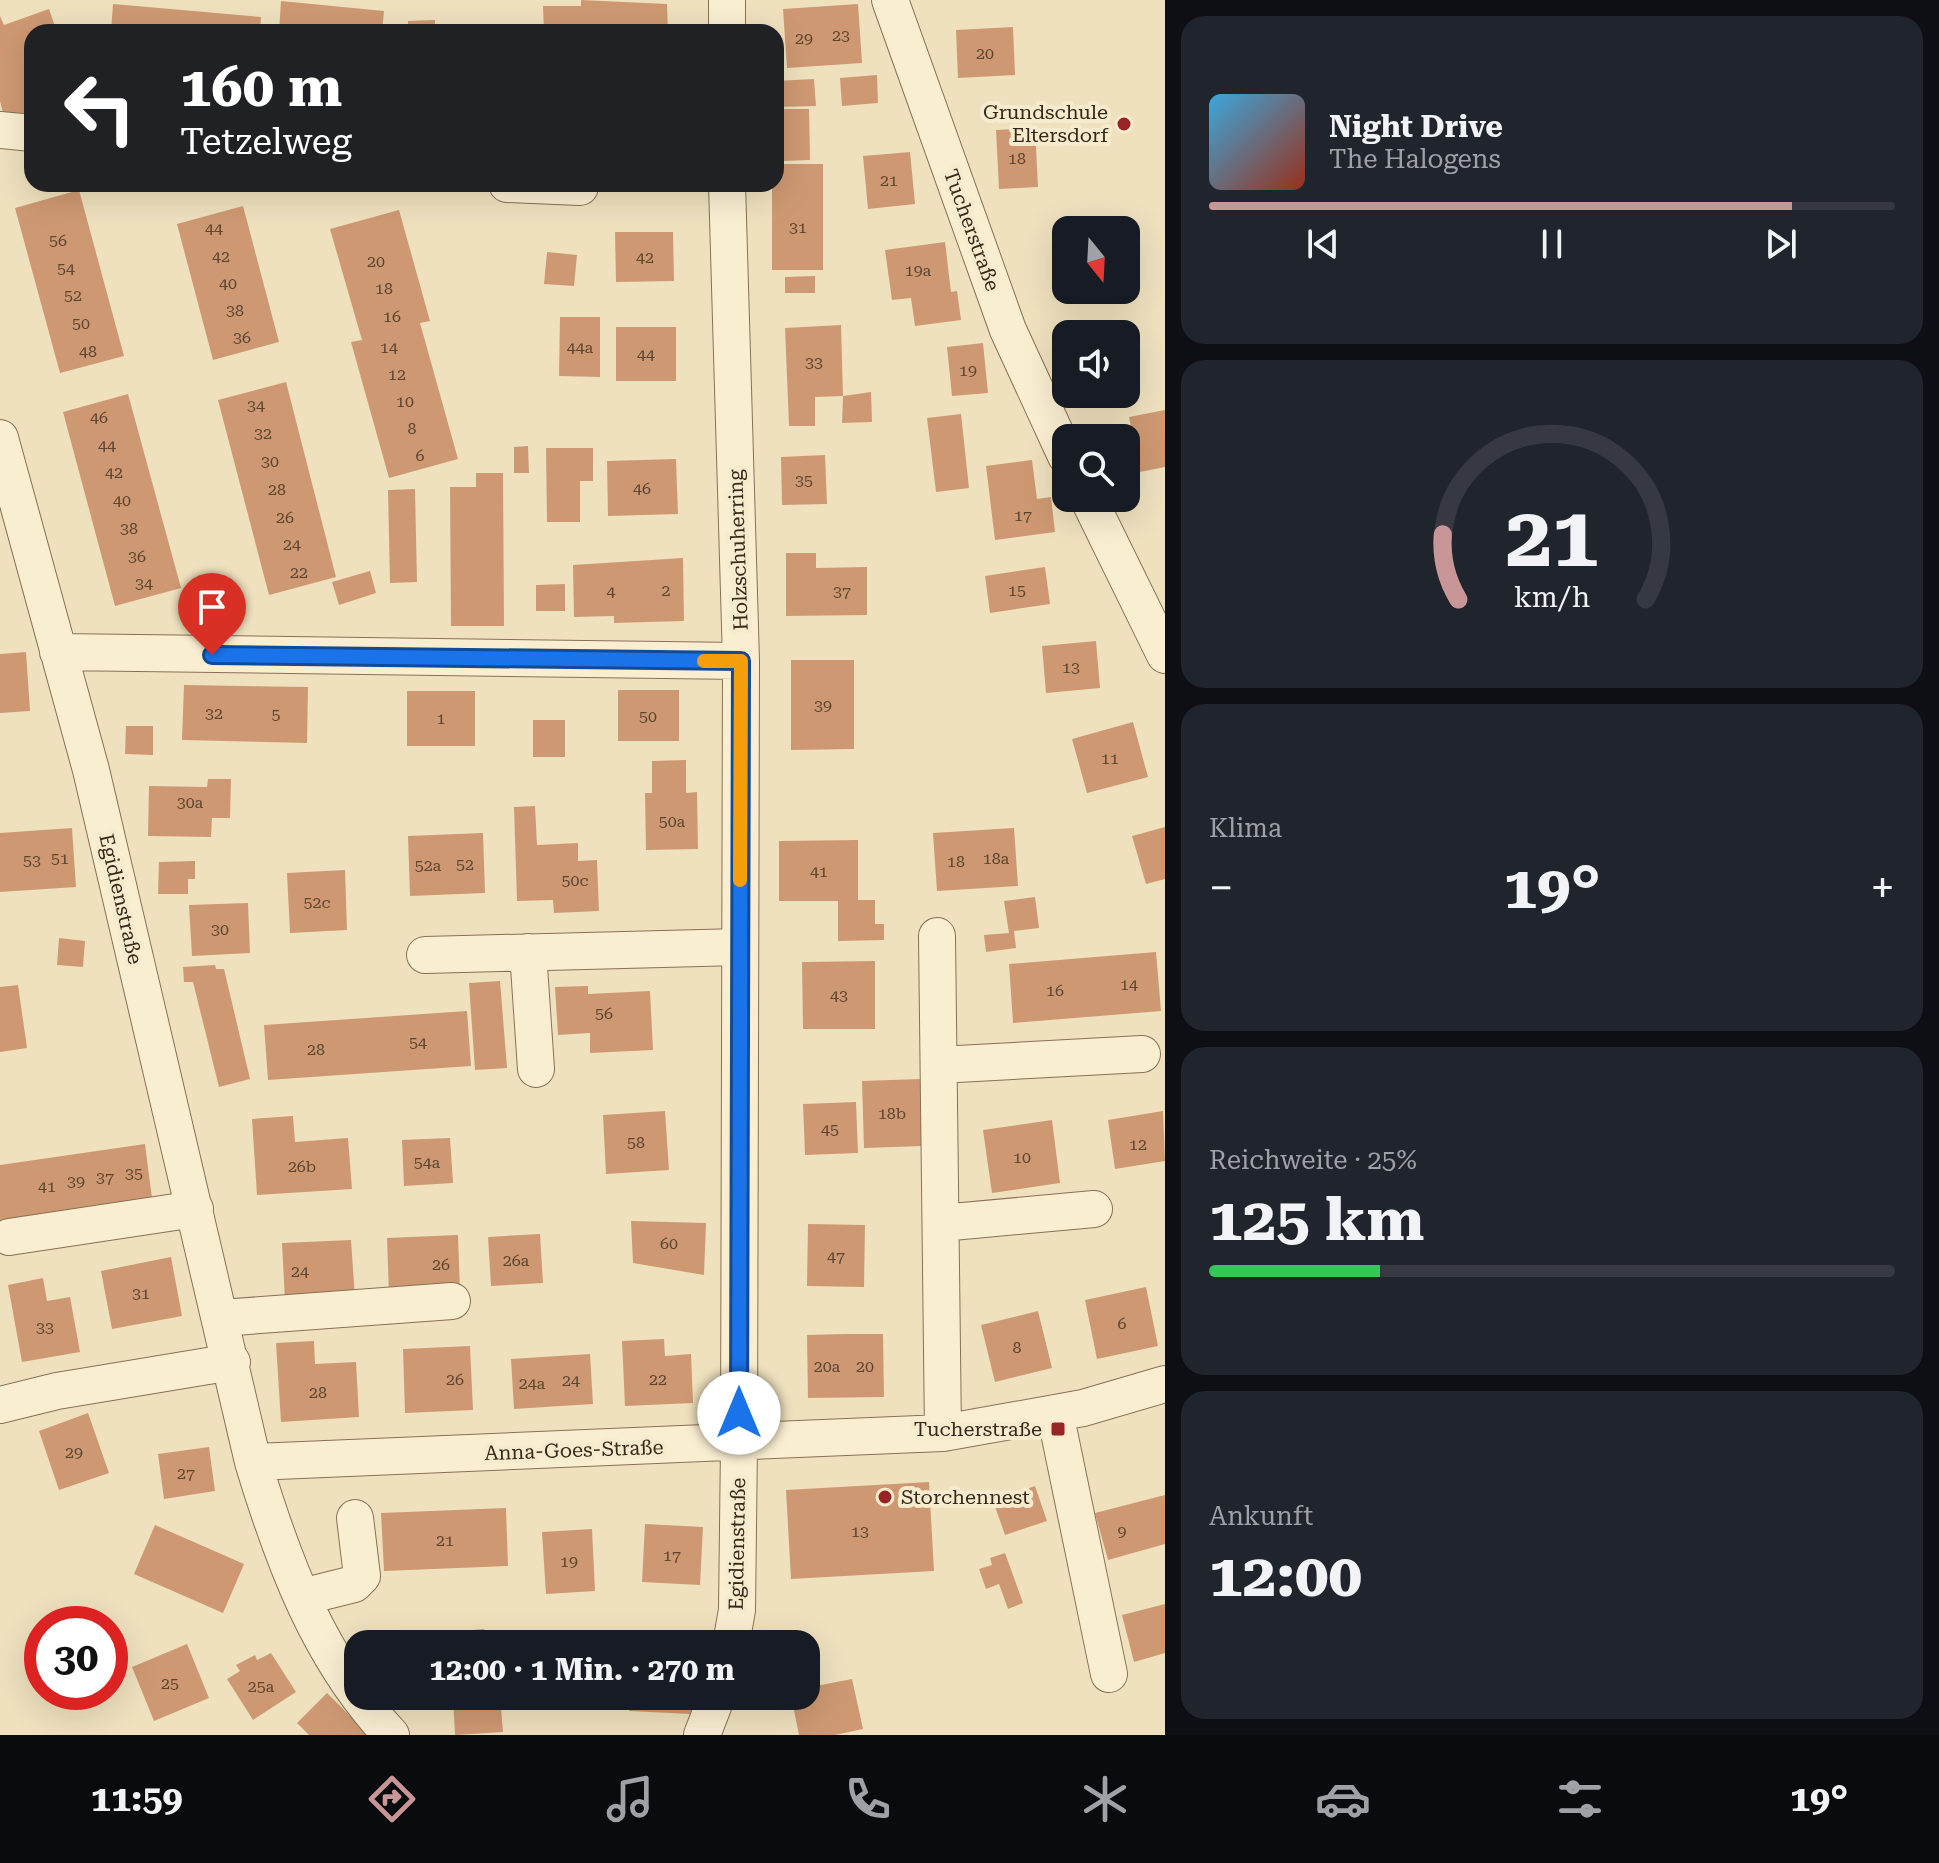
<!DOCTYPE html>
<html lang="de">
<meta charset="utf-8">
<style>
:root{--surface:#171b24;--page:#20242c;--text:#f1f3f6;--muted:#9ea1a6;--line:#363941;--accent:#c99698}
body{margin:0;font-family:"Roboto Serif",serif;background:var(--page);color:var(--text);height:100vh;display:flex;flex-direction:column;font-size:30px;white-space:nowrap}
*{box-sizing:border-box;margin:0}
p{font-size:26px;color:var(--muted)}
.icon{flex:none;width:44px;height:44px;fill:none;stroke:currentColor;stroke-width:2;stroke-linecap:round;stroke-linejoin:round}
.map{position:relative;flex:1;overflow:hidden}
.panel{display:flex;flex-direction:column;gap:16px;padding:16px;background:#0d0f14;width:774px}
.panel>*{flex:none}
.banner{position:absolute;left:24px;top:24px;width:760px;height:168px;border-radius:24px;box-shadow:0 8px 32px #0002;background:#202124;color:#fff;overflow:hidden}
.needle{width:52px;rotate:162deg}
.controls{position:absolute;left:1052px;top:216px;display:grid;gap:16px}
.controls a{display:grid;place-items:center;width:88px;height:88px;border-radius:16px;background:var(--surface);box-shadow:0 8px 32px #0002;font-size:40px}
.speed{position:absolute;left:24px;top:1606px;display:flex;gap:16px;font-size:40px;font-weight:700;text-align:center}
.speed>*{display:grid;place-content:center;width:104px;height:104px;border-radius:50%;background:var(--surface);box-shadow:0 8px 32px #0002;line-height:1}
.speed .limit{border:12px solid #d22;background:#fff;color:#111}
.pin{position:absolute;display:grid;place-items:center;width:68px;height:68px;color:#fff;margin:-82px -34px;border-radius:50% 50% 50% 0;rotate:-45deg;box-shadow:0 0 8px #0007}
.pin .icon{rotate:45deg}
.me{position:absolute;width:88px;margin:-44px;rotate:0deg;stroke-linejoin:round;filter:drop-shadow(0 0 6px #0008)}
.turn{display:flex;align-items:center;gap:28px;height:168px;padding:0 24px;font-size:36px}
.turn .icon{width:104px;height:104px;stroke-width:2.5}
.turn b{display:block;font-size:56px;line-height:68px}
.big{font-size:60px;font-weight:700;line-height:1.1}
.panel .card{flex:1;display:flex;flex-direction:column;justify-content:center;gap:12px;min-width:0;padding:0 28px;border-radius:24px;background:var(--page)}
.panel .dial{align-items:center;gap:0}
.dial svg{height:208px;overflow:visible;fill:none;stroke:var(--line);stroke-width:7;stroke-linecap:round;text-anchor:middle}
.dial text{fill:var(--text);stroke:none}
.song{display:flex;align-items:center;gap:24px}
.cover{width:96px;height:96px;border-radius:12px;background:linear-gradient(135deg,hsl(200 70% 55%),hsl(10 70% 35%))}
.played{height:8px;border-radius:4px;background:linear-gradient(90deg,var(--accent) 85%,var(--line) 85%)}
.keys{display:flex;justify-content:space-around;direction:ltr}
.heat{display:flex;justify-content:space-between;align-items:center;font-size:44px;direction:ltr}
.charge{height:12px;border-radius:6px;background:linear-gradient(90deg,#34c759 25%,var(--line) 0)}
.trip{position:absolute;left:344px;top:1630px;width:476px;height:80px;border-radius:24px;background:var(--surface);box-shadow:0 8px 32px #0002;font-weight:700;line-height:80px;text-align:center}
.tab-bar{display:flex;height:128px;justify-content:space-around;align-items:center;background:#090b0e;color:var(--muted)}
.tab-bar .icon{width:56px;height:56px}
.tab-bar .current{color:var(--accent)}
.tab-bar b{font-size:36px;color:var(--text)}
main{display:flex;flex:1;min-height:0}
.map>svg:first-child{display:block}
.building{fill:#ce9972}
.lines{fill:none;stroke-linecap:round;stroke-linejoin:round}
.minor-casing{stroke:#877156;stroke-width:38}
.minor{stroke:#faeed1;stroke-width:36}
.route-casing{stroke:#114b97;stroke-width:20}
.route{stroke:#1a73e8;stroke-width:14}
.slow{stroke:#f59e0b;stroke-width:14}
.poi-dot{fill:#982525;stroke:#f6ebcd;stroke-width:3}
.labels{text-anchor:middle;stroke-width:8;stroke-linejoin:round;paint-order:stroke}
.number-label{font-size:16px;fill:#5c4531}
.poi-label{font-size:20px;fill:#36291b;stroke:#f6ebcd;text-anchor:end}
.street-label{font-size:20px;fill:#36291b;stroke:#f6ebcd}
</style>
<main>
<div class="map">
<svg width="1165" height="1735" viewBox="0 0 1165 1735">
<rect width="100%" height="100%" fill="#efe1be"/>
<path class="building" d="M 581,0 L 667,4 L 668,32 L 544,32 L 543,6 L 581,6 Z
M 281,1 L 384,11 L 382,32 L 279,32 Z
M 113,4 L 261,17 L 260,32 L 111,32 Z
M 858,4 L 862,63 L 787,68 L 783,9 Z
M 49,9 L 57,32 L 32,32 L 32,115 L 3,113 L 0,101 L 0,16 L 4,25 Z
M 435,20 L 435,32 L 408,32 L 408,21 Z
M 1013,27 L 1015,75 L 958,78 L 956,30 Z
M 877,75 L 878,103 L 842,106 L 840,78 Z
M 814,79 L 816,106 L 776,107 L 776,81 Z
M 783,109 L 809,109 L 810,160 L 783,161 Z
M 1035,128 L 1038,187 L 999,189 L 996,130 Z
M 910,152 L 915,204 L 868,209 L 863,156 Z
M 776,164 L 823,164 L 823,270 L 772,270 L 772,184 L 776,184 Z
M 79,190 L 124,356 L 60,373 L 15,208 Z
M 243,206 L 279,342 L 213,360 L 177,224 Z
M 399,210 L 430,321 L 420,323 L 458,459 L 389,478 L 351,342 L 362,340 L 330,229 Z
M 615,232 L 673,232 L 674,281 L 616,282 Z
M 945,242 L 951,292 L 957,291 L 961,320 L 915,326 L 911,298 L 892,300 L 885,250 Z
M 547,252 L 577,255 L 574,286 L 544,284 Z
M 815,276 L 815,293 L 785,293 L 785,277 Z
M 560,317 L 600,317 L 600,377 L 559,376 Z
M 841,325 L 843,396 L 815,397 L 815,426 L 789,426 L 785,328 Z
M 616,327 L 676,327 L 676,381 L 616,381 Z
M 983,343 L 988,393 L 952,396 L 947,347 Z
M 286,382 L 336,577 L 269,595 L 218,400 Z
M 871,392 L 872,422 L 842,423 L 843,396 Z
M 128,394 L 181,588 L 115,606 L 63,412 Z
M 1165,410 L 1165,467 L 1140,472 L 1129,417 Z
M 961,414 L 969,488 L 936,492 L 927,418 Z
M 528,446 L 529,473 L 514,473 L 514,447 Z
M 546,448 L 593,448 L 593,481 L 580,481 L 580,522 L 547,522 Z
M 825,455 L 827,504 L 782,505 L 781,457 Z
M 676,459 L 678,514 L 608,516 L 607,461 Z
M 1032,460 L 1037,499 L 1051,497 L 1055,532 L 995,540 L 986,466 Z
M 476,473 L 503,473 L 504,626 L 451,626 L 450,487 L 476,487 Z
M 415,489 L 417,582 L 390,583 L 388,490 Z
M 786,553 L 816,553 L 816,568 L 867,567 L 867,615 L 786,616 Z
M 683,558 L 684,621 L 614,623 L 614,616 L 574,617 L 573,565 Z
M 1045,567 L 1050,604 L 990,613 L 985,576 Z
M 370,571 L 376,593 L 339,605 L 332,582 Z
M 565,584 L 565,611 L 536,611 L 536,585 Z
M 1096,641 L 1100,688 L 1046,693 L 1042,646 Z
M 26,652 L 30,711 L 0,713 L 0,654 Z
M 791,660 L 854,660 L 854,749 L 791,750 Z
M 184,685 L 308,687 L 307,743 L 182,740 Z
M 618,690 L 679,690 L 679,741 L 618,741 Z
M 407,691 L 475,691 L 475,746 L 407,746 Z
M 533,720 L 565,720 L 565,757 L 533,757 Z
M 1133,722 L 1148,777 L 1087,793 L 1072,739 Z
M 126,726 L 153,726 L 153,755 L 125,754 Z
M 686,760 L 686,793 L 697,792 L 698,849 L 646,850 L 645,793 L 652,793 L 652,761 Z
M 208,779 L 231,779 L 230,818 L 212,818 L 211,837 L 148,836 L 149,786 L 207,787 Z
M 535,806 L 537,845 L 578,843 L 578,861 L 597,860 L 599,911 L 554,913 L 553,900 L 517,901 L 514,807 Z
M 1165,827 L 1165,879 L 1146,884 L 1132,836 Z
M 72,828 L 76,887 L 0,892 L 0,833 Z
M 1014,828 L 1018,886 L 937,891 L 933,833 Z
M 483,833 L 485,893 L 410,896 L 408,836 Z
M 858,840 L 858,900 L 875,900 L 875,924 L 884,924 L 884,940 L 838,941 L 838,901 L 779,901 L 779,841 Z
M 195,861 L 195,879 L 188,879 L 188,894 L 158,894 L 159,862 Z
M 345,870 L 347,930 L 290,933 L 287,873 Z
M 1035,897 L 1039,928 L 1014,931 L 1016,948 L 986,952 L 984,935 L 1009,933 L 1004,901 Z
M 248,903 L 250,953 L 192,956 L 189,905 Z
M 59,938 L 85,941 L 83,967 L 57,965 Z
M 1156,952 L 1161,1011 L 1013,1023 L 1009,964 Z
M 875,961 L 875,1029 L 803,1029 L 802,962 Z
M 215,965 L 216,969 L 224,969 L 250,1079 L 219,1087 L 193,982 L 184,982 L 183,967 Z
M 500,981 L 507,1068 L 475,1070 L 469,983 Z
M 18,985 L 27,1048 L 0,1052 L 0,987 Z
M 588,986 L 588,994 L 650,991 L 653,1050 L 590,1053 L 590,1033 L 558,1035 L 555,987 Z
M 467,1011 L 471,1066 L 268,1080 L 264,1025 Z
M 920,1079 L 923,1146 L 864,1148 L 862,1081 Z
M 856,1102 L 858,1153 L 805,1155 L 803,1104 Z
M 665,1111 L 669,1170 L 606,1174 L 603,1115 Z
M 1163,1111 L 1165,1161 L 1115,1169 L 1108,1120 Z
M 293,1116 L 295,1142 L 348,1138 L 352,1189 L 257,1195 L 252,1119 Z
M 1052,1120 L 1060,1183 L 992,1193 L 983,1130 Z
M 450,1138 L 453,1183 L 404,1186 L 402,1140 Z
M 145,1144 L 152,1198 L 0,1220 L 0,1165 Z
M 631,1221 L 706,1223 L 704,1275 L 633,1263 Z
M 808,1224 L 865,1225 L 864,1287 L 807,1286 Z
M 540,1234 L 543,1283 L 491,1286 L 488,1237 Z
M 458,1235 L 460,1292 L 389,1295 L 387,1238 Z
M 351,1240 L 355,1298 L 285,1301 L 282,1243 Z
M 171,1257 L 182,1316 L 112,1329 L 101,1271 Z
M 43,1278 L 47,1301 L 70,1297 L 80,1352 L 22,1362 L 8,1285 Z
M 1146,1287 L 1158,1346 L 1097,1359 L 1085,1300 Z
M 1038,1311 L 1052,1368 L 995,1382 L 981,1325 Z
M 845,1334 L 883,1334 L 884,1397 L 808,1398 L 807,1335 Z
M 664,1339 L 665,1356 L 691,1354 L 693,1403 L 625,1406 L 622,1341 Z
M 314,1341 L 315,1364 L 356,1362 L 359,1417 L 281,1422 L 276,1343 Z
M 470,1346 L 473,1410 L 405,1413 L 403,1349 Z
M 590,1354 L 593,1404 L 514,1409 L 511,1359 Z
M 88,1413 L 109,1473 L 59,1490 L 39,1431 Z
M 209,1447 L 215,1491 L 164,1499 L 158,1454 Z
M 929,1482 L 934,1571 L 791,1579 L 786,1490 Z
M 1035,1486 L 1047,1521 L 1005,1535 L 993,1501 Z
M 1165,1495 L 1165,1544 L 1108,1560 L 1095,1513 Z
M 506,1508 L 508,1566 L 384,1571 L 381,1513 Z
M 645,1524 L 703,1527 L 700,1585 L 642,1582 Z
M 155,1525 L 244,1564 L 223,1613 L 134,1574 Z
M 592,1529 L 595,1591 L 546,1594 L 542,1532 Z
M 1005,1553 L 1023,1603 L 1008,1609 L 999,1584 L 986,1589 L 979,1569 L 992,1565 L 990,1558 Z
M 1165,1604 L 1165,1653 L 1134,1662 L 1122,1615 Z
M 484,1629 L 485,1644 L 449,1644 L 448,1632 Z
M 187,1644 L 209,1698 L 154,1721 L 132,1667 Z
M 271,1653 L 296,1692 L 253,1720 L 227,1679 L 240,1671 L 236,1665 L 255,1655 L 257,1660 Z
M 852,1679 L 863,1729 L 835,1735 L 799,1735 L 791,1696 L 806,1696 L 806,1688 Z
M 327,1693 L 369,1735 L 309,1735 L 297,1723 Z
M 453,1696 L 500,1696 L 503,1732 L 455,1735 Z
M 630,1696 L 692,1696 L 691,1714 L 629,1711 Z"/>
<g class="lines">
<defs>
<path id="minor" d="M 727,0 L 727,32
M 890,0 L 1008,330 L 1066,456
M 0,130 L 32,133
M 507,184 L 580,187
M 727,184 L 741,661 L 739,1444 L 737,1610 L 731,1644
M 0,438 L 91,770 L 253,1462 C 283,1561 319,1659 391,1735
M 1088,498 L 1165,655
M 58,652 L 741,661
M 937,936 L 943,1433
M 528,952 L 536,1069
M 425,955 L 740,947
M 939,1065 L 1142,1054
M 941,1223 L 1094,1209
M 9,1237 L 195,1209
M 221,1318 L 452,1301
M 0,1405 L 57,1391 L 232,1362
M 1055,1413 L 1109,1674
M 253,1462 L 943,1433 L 1083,1408 L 1165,1384
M 302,1597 L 354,1584 L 362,1576 L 355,1518
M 702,1735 L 717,1696"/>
</defs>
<use href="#minor" class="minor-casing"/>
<use href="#minor" class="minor"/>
</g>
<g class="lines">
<defs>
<path id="route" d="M 212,655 L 741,661 L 739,1413"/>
</defs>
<use href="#route" class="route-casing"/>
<use href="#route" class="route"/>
<path class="slow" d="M 704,661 L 741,661 L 740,880"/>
</g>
<g class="poi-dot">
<circle cx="1124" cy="124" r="8"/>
<rect x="1050" y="1421" width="16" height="16" rx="4"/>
<circle cx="885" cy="1497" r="8"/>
</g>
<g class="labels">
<g class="number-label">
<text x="841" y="41">23</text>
<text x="804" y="44">29</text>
<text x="985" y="59">20</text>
<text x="1017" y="164">18</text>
<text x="889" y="186">21</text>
<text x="798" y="233">31</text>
<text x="214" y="234">44</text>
<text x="58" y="246">56</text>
<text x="221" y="262">42</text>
<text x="645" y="263">42</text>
<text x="376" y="267">20</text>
<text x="66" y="274">54</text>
<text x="918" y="276">19a</text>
<text x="228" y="289">40</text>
<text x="384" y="294">18</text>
<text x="73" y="301">52</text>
<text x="235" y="316">38</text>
<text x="392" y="322">16</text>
<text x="81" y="329">50</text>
<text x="242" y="343">36</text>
<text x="389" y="353">14</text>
<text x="580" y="353">44a</text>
<text x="88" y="357">48</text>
<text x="646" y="360">44</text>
<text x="814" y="368">33</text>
<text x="968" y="376">19</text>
<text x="397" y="380">12</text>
<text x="405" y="407">10</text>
<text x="256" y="411">34</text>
<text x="99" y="423">46</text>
<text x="412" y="434">8</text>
<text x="263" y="439">32</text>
<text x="107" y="451">44</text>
<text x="420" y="461">6</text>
<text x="270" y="467">30</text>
<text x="114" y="478">42</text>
<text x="804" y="486">35</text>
<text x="642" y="494">46</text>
<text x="277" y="495">28</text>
<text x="122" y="506">40</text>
<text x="1023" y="521">17</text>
<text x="285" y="523">26</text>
<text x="129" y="534">38</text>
<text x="292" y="550">24</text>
<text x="137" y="562">36</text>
<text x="299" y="578">22</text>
<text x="144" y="589">34</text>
<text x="666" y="596">2</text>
<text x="1017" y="596">15</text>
<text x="611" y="597">4</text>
<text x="842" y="597">37</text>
<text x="1071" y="673">13</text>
<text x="823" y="711">39</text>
<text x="214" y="719">32</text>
<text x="276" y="720">5</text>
<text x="648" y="722">50</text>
<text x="441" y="724">1</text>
<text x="1110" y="764">11</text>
<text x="190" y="808">30a</text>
<text x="672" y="827">50a</text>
<text x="60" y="864">51</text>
<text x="996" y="864">18a</text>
<text x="32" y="866">53</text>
<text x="956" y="867">18</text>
<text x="465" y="870">52</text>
<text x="428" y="871">52a</text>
<text x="819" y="877">41</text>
<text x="575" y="886">50c</text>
<text x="317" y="908">52c</text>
<text x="220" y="935">30</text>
<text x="1129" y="990">14</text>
<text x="1055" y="996">16</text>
<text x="839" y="1001">43</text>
<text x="604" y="1019">56</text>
<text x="418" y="1048">54</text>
<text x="316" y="1055">28</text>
<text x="892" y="1119">18b</text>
<text x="830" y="1135">45</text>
<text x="636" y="1148">58</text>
<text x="1138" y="1150">12</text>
<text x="1022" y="1163">10</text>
<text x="427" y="1168">54a</text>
<text x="302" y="1172">26b</text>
<text x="134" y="1179">35</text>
<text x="105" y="1183">37</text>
<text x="76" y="1187">39</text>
<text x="47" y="1192">41</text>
<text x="669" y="1249">60</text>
<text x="836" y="1262">47</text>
<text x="516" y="1266">26a</text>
<text x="441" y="1270">26</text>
<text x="300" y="1277">24</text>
<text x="141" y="1299">31</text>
<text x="1122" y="1329">6</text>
<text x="45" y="1333">33</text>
<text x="1017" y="1353">8</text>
<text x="827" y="1372">20a</text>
<text x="865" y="1372">20</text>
<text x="455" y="1385">26</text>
<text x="658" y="1385">22</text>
<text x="571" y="1386">24</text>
<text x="532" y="1389">24a</text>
<text x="318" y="1398">28</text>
<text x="74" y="1458">29</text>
<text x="186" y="1479">27</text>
<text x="860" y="1537">13</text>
<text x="1122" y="1537">9</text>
<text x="445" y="1546">21</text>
<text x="672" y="1561">17</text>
<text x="569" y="1567">19</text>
<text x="170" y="1689">25</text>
<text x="261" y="1692">25a</text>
</g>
<g class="poi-label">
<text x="1108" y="119">Grundschule<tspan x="1108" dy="23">Eltersdorf</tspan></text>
<text x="1042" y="1436">Tucherstraße</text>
<text x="901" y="1504" text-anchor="start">Storchennest</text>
</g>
<g class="street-label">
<text transform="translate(972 230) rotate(70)" y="7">Tucherstraße</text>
<text transform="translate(738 550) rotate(-92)" y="7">Holzschuherring</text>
<text transform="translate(121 899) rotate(77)" y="7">Egidienstraße</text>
<text transform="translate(574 1450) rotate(-2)" y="7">Anna-Goes-Straße</text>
<text transform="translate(737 1544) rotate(-89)" y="7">Egidienstraße</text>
</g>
</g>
</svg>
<div class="controls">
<a><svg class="needle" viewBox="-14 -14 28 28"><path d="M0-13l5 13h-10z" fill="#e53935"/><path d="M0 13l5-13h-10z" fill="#9ea1a6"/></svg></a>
<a><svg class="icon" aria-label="sound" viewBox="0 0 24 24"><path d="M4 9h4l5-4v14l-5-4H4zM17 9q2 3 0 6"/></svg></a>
<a><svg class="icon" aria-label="search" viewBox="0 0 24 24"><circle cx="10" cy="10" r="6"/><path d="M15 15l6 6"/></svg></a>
</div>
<div class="speed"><div class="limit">30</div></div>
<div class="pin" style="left:212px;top:655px;background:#d93025"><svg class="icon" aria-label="arrive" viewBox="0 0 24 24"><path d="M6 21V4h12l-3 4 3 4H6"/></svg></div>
<svg class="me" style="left:739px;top:1413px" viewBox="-20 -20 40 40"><circle r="19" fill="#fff"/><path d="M0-13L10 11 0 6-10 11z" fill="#1a73e8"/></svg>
<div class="trip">12:00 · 1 Min. · 270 m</div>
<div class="banner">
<div class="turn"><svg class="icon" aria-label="left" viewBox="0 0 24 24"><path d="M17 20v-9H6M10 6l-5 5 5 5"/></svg><div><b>160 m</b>Tetzelweg</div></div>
</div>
</div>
<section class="panel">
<div class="card">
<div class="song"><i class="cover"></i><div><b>Night Drive</b><p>The Halogens</p></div></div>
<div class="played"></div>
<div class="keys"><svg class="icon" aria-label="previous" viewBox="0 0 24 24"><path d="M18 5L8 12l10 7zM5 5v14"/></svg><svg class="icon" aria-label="pause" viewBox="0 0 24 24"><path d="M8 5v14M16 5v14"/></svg><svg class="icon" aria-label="next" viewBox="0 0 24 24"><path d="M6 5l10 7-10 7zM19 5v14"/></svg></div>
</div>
<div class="card dial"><svg viewBox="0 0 100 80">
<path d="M14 69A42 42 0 1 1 86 69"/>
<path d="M14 69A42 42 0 0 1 8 44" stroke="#c99698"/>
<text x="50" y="56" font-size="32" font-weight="700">21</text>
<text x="50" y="72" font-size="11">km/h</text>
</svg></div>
<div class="card"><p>Klima</p>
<div class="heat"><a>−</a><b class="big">19°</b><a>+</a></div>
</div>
<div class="card"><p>Reichweite · 25%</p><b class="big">125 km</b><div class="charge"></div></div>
<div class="card"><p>Ankunft</p><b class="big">12:00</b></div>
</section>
</main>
<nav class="tab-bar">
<b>11:59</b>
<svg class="icon current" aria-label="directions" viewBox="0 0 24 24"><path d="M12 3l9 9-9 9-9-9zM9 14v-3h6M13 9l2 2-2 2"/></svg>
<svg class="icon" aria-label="music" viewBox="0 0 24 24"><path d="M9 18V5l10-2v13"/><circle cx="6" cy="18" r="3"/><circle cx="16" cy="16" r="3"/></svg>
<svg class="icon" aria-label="phone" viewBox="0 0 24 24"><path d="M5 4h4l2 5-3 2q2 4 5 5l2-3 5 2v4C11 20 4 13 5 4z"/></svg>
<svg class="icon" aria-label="climate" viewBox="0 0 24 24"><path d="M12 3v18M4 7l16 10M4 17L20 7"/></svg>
<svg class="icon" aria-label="car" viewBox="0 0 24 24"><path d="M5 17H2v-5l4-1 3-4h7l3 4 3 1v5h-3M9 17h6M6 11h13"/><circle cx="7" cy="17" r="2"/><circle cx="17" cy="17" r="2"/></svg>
<svg class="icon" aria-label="filters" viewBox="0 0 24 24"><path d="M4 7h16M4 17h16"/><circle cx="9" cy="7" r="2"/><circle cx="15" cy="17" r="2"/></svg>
<b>19°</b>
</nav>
